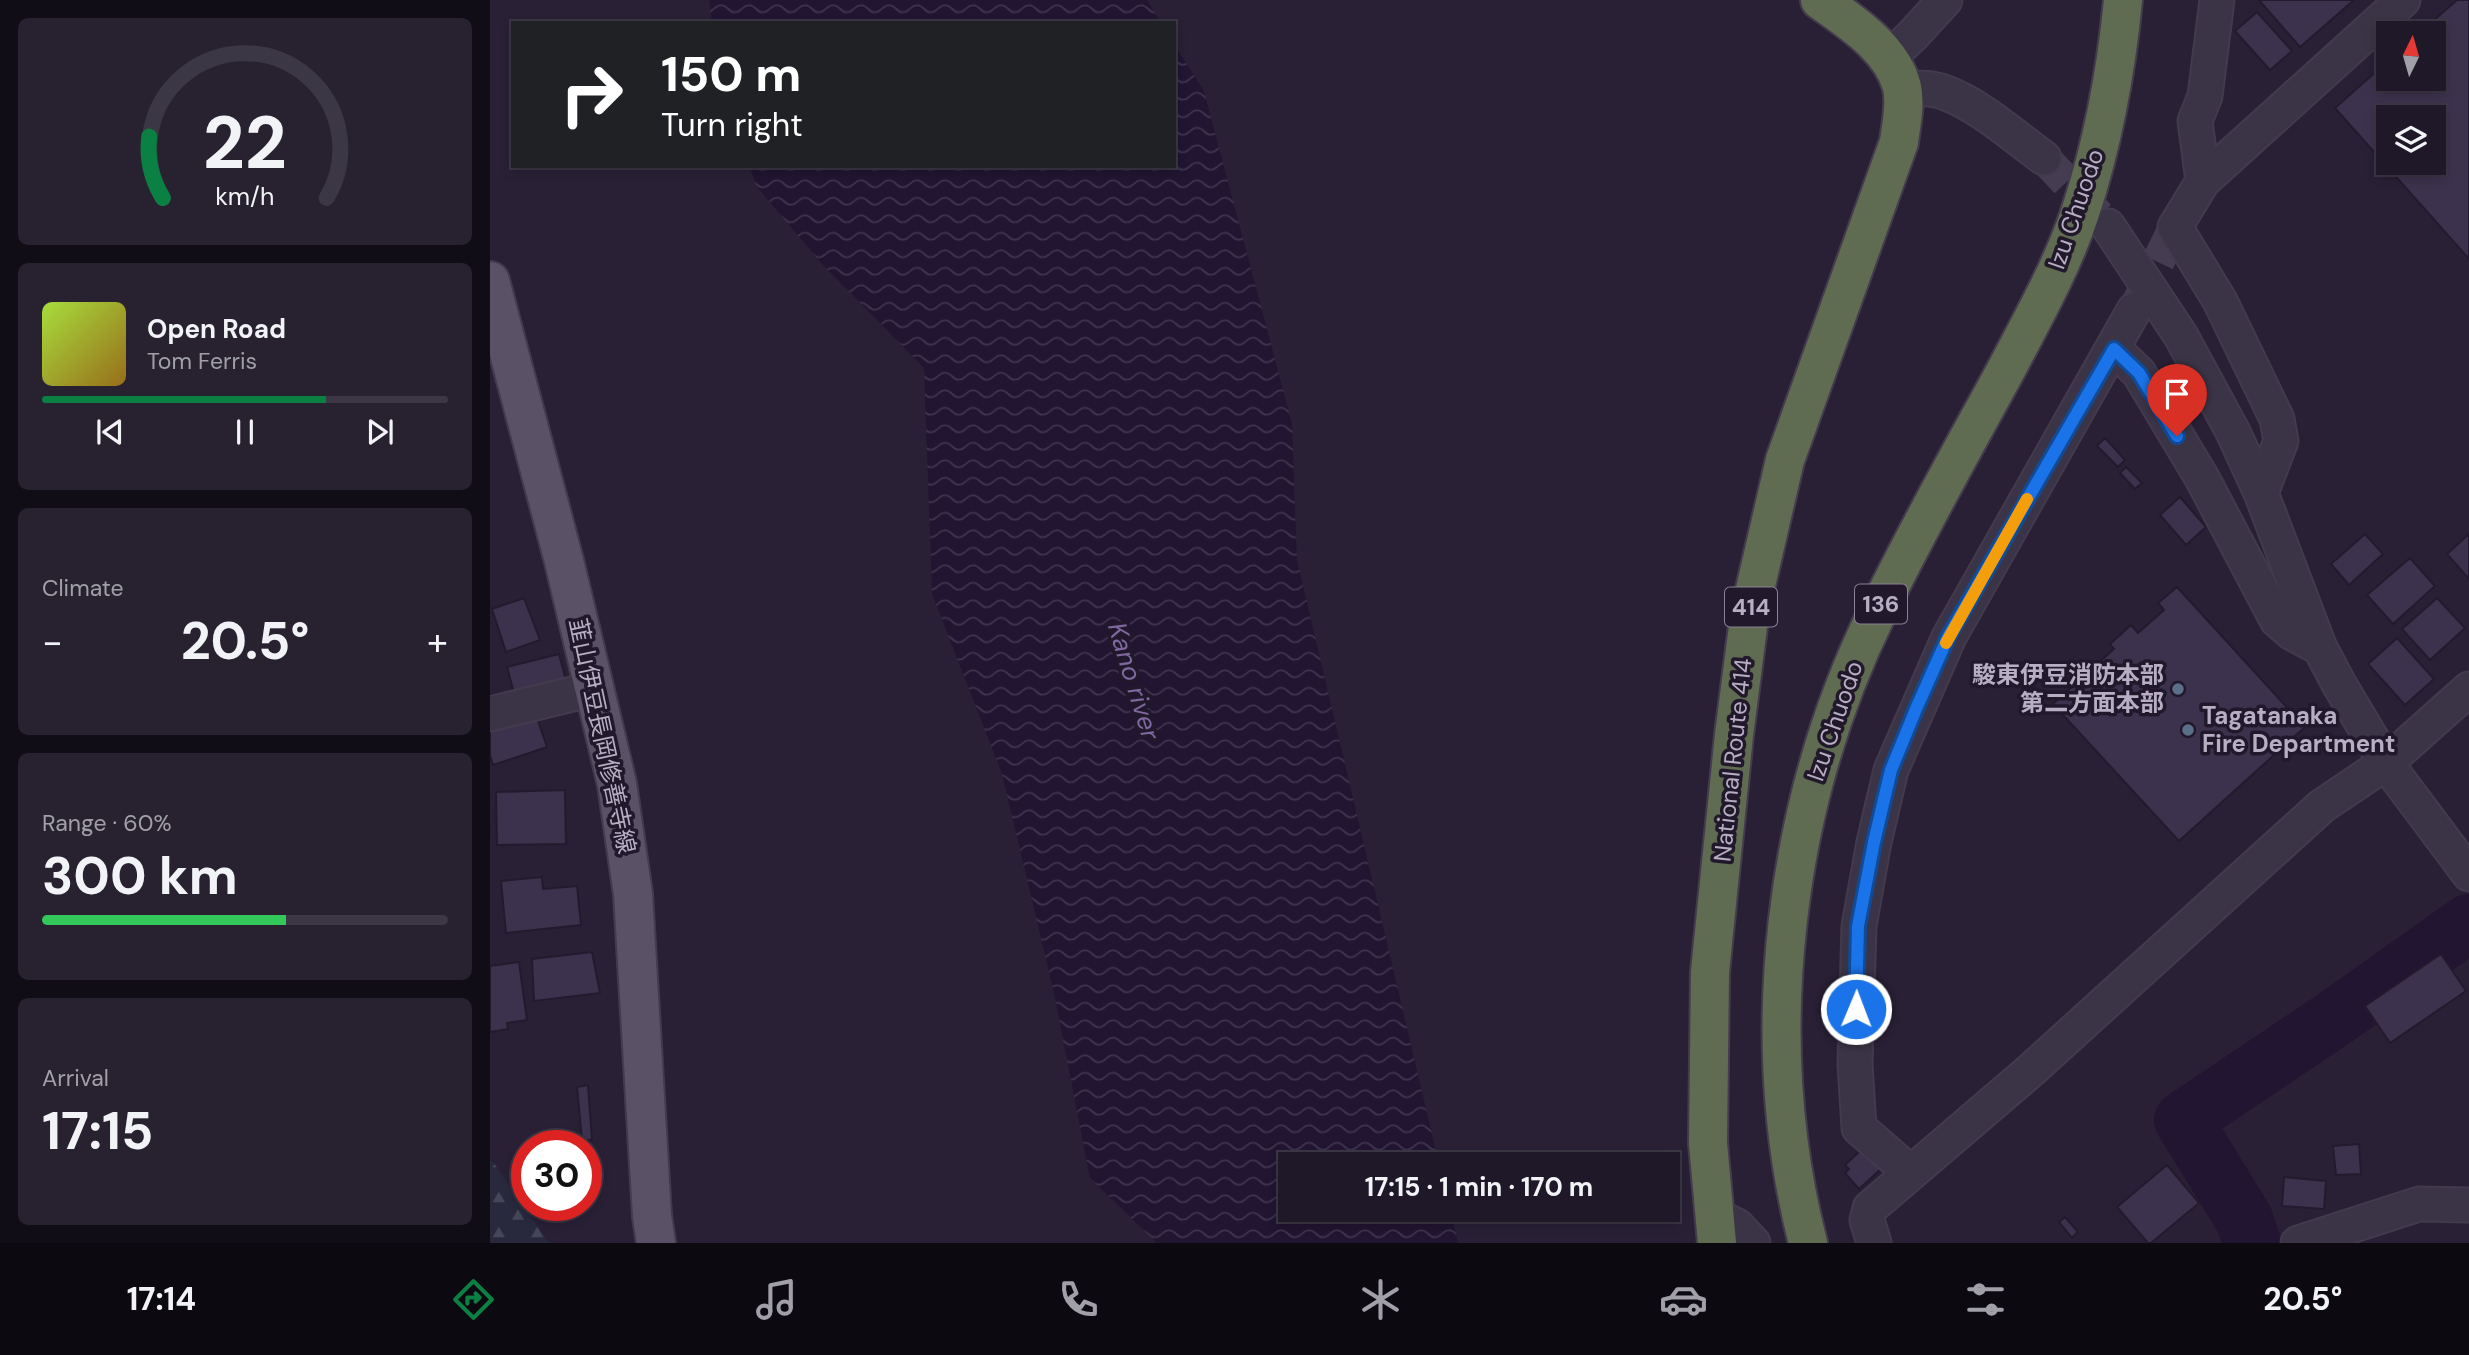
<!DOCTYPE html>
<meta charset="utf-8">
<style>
:root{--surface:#1f1828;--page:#272130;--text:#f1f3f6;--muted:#a1a0a8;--line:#3c3745;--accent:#0b8043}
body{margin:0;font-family:"DM Sans","Noto Sans JP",sans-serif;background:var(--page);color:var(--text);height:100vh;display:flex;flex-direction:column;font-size:26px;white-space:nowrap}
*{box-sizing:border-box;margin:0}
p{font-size:23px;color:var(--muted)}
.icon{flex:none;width:38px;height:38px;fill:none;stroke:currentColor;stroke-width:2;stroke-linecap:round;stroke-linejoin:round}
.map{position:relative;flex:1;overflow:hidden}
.drawer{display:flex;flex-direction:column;gap:18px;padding:18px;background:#110d16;width:490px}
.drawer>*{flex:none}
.top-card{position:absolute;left:21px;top:21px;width:665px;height:147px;border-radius:0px;box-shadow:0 4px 10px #0003,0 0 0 2px var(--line);background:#202124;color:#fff;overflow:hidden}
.needle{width:46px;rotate:5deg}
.tools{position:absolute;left:1886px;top:21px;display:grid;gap:14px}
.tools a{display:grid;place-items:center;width:70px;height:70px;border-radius:0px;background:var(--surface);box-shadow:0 4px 10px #0003,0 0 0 2px var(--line);font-size:35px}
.speed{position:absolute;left:21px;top:1130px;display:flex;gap:14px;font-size:35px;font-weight:700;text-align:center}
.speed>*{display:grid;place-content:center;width:91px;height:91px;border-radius:50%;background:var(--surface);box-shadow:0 4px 10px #0003,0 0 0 2px var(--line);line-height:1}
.speed .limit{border:10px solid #d22;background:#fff;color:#111}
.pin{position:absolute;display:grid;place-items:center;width:60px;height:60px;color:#fff;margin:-72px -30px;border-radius:50% 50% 50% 0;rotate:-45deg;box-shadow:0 0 7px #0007}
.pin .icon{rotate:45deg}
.me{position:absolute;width:77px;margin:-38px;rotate:1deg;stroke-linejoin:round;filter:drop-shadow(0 0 5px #0008)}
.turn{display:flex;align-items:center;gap:24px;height:147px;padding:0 35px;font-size:32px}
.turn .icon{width:91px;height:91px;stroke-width:2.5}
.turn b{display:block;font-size:49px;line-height:60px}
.big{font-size:52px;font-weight:700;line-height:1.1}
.drawer .widget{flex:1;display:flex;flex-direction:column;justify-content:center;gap:10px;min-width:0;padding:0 24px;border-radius:10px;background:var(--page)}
.drawer .dial{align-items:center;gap:0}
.dial svg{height:182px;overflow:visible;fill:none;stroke:var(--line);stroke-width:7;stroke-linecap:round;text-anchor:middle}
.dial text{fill:var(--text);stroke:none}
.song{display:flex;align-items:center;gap:21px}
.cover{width:84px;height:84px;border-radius:10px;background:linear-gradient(135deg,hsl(80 70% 55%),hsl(40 70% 35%))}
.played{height:7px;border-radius:4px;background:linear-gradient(90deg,var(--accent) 70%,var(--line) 70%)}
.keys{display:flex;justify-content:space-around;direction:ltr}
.heat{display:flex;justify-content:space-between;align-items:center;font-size:38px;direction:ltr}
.charge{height:10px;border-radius:5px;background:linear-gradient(90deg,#34c759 60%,var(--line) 0)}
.trip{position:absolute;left:788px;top:1152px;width:402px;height:70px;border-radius:0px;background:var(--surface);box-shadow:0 4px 10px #0003,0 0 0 2px var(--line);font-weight:700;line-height:70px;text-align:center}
.menu{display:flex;height:112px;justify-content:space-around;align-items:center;background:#0c0a10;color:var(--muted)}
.menu .icon{width:49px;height:49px}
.menu .active{color:var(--accent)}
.menu b{font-size:32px;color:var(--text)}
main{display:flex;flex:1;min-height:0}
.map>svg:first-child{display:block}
.forest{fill:url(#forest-firs)}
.water{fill:url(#water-waves)}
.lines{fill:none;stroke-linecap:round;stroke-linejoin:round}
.river{stroke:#211532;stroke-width:58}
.building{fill:#3d324d;stroke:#231b2d;stroke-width:2;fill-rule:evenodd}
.minor-tunnel{stroke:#453c52;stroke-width:33;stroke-dasharray:33 17;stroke-linecap:butt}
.minor-casing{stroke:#423a4d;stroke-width:37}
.major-casing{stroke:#423a4d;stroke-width:42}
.highway-casing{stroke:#443b4e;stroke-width:42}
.minor{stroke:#3b3446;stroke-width:33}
.major{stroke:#5a5167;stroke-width:38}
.highway{stroke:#606c51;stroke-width:38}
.route-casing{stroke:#114b97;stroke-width:18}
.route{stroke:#1a73e8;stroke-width:12}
.slow{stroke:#f59e0b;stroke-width:12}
.service-dot{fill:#5c6f8a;stroke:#21192b;stroke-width:2.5}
.labels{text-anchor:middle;stroke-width:7;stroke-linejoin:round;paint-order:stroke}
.shield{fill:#21192b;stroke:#8a8195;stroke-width:2}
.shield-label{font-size:23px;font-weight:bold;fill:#b7aec3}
.street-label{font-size:24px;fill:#b7aec3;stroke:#21192b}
.poi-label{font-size:24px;font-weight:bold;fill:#b7aec3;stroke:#21192b;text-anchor:end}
.water-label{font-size:26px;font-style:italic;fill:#7f68a1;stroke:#21192b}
</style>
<main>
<section class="drawer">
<div class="widget dial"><svg viewBox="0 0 100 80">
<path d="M14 69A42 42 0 1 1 86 69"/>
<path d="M14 69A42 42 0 0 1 8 42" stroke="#0b8043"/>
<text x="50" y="56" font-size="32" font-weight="700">22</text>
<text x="50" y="72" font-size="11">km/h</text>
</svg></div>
<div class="widget">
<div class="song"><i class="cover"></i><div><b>Open Road</b><p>Tom Ferris</p></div></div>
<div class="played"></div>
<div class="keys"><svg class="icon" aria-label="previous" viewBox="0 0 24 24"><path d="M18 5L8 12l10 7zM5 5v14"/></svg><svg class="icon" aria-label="pause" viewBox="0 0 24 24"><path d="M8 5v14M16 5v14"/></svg><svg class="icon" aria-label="next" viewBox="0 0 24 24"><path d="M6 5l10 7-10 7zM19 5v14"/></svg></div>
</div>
<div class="widget"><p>Climate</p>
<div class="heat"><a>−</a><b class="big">20.5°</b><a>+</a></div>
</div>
<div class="widget"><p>Range · 60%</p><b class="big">300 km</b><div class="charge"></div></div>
<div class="widget"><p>Arrival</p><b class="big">17:15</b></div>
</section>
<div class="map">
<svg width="1979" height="1243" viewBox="0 0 1979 1243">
<defs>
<pattern id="forest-firs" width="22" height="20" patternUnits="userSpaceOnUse" patternTransform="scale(1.75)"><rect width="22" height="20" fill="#28293d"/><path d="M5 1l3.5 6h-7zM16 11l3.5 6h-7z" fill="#454657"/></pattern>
<pattern id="water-waves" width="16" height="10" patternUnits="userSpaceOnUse" patternTransform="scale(1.75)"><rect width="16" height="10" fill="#211532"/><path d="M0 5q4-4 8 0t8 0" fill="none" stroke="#3f344e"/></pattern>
</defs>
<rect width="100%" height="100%" fill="#292036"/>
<path class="forest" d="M 0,1160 L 3,1162 L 59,1243 L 0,1243 Z"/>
<path class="water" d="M 219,0 L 657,0 L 671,23 L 222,23 Z
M 684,44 L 714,91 L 802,424 L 807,560 L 949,1164 L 800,1164 L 800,1209 L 960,1209 L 968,1243 L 667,1243 L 600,1178 L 564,993 L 512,774 L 442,594 L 434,368 L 331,263 L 267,187 L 259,166 L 684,166 Z"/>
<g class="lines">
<path class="river" d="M 1762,1243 L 1754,1219 L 1693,1120 L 1845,1018 L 1979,923"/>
</g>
<path class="building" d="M 1769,0 L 1864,0 L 1810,47 Z
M 1967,0 L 1979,0 L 1979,259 L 1845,108 L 1899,60 L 1899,79 L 1944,79 L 1944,33 L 1929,33 ZM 1899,117 L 1944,117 L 1944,163 L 1899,163 Z
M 1767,12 L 1802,51 L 1780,70 L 1745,31 Z
M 1615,438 L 1635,460 L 1628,467 L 1607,446 Z
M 1636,467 L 1652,483 L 1645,489 L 1630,473 Z
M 1690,497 L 1716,527 L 1696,545 L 1670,515 Z
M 1875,534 L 1893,554 L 1859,585 L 1841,564 Z
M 1979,534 L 1979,579 L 1957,554 Z
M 1920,558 L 1945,586 L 1903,624 L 1877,595 Z
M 1687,587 L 1815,727 L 1689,841 L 1563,704 L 1624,649 L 1620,644 L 1641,625 L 1648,633 L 1674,610 L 1668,603 Z
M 34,598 L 50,640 L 16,652 L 2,609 Z
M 1947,598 L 1975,628 L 1940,660 L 1912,629 Z
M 1907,638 L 1944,679 L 1915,705 L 1878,664 Z
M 69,654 L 76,680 L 24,693 L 17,667 Z
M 44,709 L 57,747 L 3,765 L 0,755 L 0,723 Z
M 75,790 L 76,844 L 7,845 L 6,792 Z
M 52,877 L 53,889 L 87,886 L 91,925 L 16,933 L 11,881 Z
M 102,952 L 110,993 L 44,1001 L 42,959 Z
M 1951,954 L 1976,991 L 1900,1043 L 1875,1006 Z
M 29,962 L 37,1020 L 17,1023 L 18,1029 L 0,1032 L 0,966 Z
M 98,1085 L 102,1140 L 92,1140 L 87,1087 Z
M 1869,1144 L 1871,1174 L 1846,1175 L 1843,1146 Z
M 1372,1149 L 1391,1169 L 1369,1189 L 1355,1173 L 1359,1169 L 1355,1165 Z
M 1677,1165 L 1709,1203 L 1661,1243 L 1658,1243 L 1627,1207 Z
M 1794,1177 L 1836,1181 L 1834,1209 L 1792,1206 Z
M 1575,1217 L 1588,1232 L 1582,1238 L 1569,1222 Z"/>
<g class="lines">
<path class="minor-tunnel" d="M 1554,158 L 1609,216
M 1646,307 L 1685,227"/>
<defs>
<path id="minor" d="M 1399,58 L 1422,36 L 1455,0
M 1412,88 C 1426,88 1442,87 1456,93 C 1489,105 1525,137 1554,158
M 1713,181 L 1705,121 L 1715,96 L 1727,0
M 1618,226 L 1691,336 L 1743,432 L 1771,493 L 1830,648 L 1849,684 L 1896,763 L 1979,874
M 1624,349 L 1649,373 L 1712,478 L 1787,620 L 1802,633 L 1830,648
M 1771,493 L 1791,441 L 1787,419 L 1730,301 L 1685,227 L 1713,181 L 1913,0
M 0,714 L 103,689
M 1421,1173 L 1369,1128 L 1365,1064 L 1369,926 L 1384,842 L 1401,770 L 1459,637 L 1644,310
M 1224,1215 L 1247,1226 L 1263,1243
M 1384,1243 L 1377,1220 L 1380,1208 L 1540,1071 L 1832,806 L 1896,763 L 1979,689
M 1808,1243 L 1929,1204 L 1979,1205"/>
<path id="major" d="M 0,281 L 74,561 L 127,784 L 143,894 L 162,1216 L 166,1243"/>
<path id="highway" d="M 1227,1243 L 1218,1143 L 1220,972 L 1244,735 L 1260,611 L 1295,460 L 1409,142 C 1411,125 1416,105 1412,87 C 1402,48 1361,22 1330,0
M 1318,1243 C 1265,1037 1294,802 1387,613 C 1427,530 1473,449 1517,368 C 1543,318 1572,267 1590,213 C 1613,143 1626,73 1633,0"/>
</defs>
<use href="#minor" class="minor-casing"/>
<use href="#major" class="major-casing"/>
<use href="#highway" class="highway-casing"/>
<use href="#minor" class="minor"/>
<use href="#major" class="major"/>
<use href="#highway" class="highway"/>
</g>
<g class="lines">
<defs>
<path id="route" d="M 1366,1009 L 1368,926 L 1384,842 L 1401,770 L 1426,709 L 1458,637 L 1624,349 L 1649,373 L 1687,436"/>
</defs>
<use href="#route" class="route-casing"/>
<use href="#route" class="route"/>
<path class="slow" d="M 1456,643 L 1537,499"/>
</g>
<g class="service-dot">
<circle cx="1688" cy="689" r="7"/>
<circle cx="1698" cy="730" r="7"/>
</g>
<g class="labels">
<g class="shield">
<rect x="1365" y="584.5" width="52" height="39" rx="5"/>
<rect x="1235" y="587.5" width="52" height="39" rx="5"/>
</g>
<g class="shield-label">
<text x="1391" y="612">136</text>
<text x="1261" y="615">414</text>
</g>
<g class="street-label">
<text transform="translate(1586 209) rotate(-71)" y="8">Izu Chuodo</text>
<text transform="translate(1345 721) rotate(-71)" y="8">Izu Chuodo</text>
<text transform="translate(112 736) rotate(78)" y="8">韮山伊豆長岡修善寺線</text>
<text transform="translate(1243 760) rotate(-84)" y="8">National Route 414</text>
</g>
<g class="poi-label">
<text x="1674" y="683">駿東伊豆消防本部<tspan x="1674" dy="28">第二方面本部</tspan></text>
<text x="1712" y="724" text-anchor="start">Tagatanaka<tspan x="1712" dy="28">Fire Department</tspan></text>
</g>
<g class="water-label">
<text transform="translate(644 681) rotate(73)" y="9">Kano river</text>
</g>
</g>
</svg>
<div class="tools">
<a><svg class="needle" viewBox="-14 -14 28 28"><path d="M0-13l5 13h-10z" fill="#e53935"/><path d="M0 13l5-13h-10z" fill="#a1a0a8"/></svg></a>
<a><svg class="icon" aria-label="layers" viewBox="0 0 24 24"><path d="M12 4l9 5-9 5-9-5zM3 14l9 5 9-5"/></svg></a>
</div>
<div class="speed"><div class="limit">30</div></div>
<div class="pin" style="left:1687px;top:436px;background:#d93025"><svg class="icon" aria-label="arrive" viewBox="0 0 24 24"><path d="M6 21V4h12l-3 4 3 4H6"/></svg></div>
<svg class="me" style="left:1366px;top:1009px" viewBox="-20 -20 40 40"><circle r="17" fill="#1a73e8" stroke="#fff" stroke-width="3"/><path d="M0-11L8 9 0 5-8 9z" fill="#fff"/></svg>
<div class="trip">17:15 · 1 min · 170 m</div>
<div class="top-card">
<div class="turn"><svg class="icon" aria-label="right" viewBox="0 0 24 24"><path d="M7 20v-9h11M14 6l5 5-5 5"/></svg><div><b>150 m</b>Turn right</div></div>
</div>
</div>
</main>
<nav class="menu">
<b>17:14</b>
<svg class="icon active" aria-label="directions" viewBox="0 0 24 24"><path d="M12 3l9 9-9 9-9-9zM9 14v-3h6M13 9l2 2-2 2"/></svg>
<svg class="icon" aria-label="music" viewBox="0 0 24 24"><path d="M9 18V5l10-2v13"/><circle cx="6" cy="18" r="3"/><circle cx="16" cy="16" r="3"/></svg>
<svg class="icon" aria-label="phone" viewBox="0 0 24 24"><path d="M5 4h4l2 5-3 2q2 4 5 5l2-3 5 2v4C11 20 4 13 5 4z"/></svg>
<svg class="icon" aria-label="climate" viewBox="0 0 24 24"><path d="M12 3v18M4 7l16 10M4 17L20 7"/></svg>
<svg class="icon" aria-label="car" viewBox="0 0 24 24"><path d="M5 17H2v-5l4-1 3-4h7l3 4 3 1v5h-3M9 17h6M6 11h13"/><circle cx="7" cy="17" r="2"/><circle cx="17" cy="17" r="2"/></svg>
<svg class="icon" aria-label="filters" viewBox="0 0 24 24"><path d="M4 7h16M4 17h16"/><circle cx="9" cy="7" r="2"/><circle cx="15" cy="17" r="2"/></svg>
<b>20.5°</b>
</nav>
